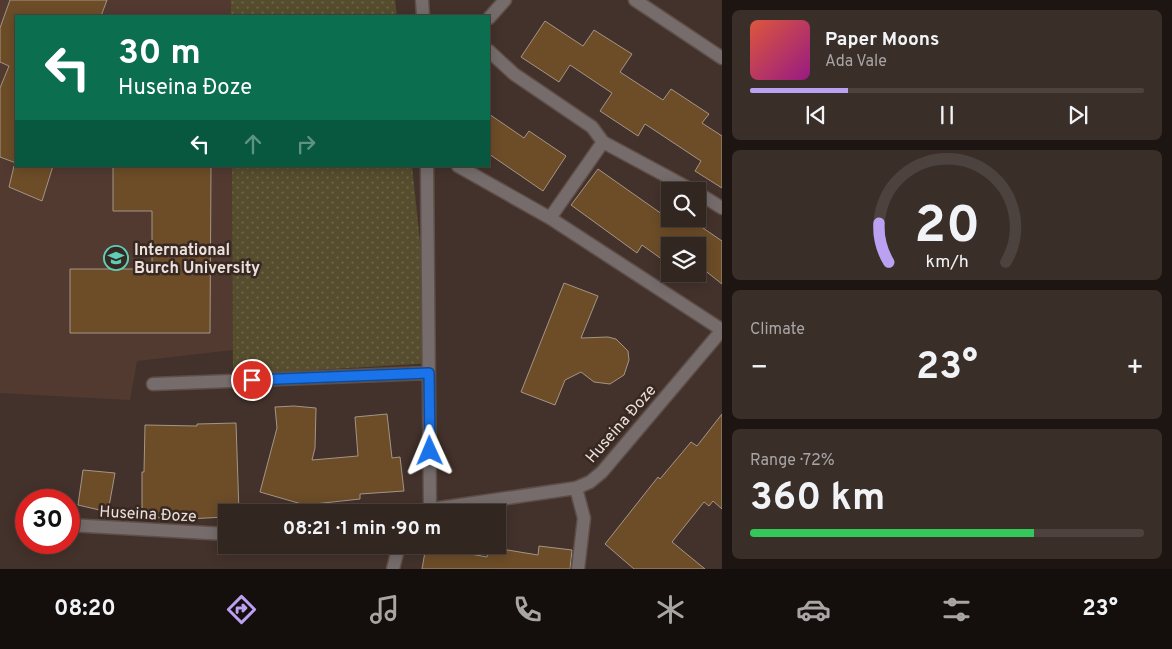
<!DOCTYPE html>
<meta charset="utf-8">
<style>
:root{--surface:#322620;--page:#3a2e29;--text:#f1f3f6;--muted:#a8a5a5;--line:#4d433e;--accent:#bca0f2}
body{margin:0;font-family:Overpass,sans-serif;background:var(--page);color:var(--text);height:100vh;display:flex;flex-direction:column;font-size:19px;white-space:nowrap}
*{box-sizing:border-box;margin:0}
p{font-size:16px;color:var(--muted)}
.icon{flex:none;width:28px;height:28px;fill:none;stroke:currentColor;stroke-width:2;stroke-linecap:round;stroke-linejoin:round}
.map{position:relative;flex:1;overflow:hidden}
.drawer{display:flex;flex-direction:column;gap:10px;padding:10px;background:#1c1512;width:450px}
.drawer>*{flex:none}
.guide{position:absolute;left:15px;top:15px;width:475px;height:152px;border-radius:0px;box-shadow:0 2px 12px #0003,0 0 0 1px var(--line);background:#0b6e4f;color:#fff;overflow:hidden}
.fabs{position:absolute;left:661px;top:182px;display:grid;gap:10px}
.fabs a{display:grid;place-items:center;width:45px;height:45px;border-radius:0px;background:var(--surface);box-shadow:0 2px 12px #0003,0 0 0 1px var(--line);font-size:25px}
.speed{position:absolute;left:15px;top:489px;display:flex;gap:10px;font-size:25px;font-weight:700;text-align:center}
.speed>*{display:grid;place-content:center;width:65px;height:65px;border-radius:50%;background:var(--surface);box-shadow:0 2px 12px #0003,0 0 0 1px var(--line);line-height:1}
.speed .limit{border:8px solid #d22;background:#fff;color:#111}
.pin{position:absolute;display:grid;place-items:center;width:42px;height:42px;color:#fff;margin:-21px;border:2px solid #fff;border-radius:50%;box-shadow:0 1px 5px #0007}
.me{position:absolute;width:55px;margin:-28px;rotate:359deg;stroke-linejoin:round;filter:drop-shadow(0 0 4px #0008)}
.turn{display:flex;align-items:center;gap:18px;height:105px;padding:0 20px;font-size:22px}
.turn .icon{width:65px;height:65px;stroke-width:2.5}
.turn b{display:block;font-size:35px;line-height:42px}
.lanes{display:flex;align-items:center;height:48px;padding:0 20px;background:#0003;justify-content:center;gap:25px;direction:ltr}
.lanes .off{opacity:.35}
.big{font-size:38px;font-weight:700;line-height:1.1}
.drawer .card{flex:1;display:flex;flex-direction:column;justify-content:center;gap:8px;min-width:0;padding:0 18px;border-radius:8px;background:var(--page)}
.drawer .dial{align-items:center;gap:0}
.dial svg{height:130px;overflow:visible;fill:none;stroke:var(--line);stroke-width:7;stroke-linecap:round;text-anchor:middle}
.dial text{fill:var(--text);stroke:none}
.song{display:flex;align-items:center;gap:15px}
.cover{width:60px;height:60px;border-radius:8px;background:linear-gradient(135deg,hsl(10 70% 55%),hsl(310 70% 35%))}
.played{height:5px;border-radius:2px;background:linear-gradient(90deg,var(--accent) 25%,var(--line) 25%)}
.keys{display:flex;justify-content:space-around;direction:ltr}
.heat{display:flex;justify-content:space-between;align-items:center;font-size:28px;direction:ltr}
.charge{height:8px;border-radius:4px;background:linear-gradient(90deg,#34c759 72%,var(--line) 0)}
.trip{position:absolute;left:218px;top:504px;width:288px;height:50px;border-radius:0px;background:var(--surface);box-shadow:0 2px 12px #0003,0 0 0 1px var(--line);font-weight:700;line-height:50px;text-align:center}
.dock{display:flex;height:80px;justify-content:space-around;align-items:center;background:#140f0d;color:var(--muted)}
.dock .icon{width:35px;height:35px}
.dock .active{color:var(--accent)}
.dock b{font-size:22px;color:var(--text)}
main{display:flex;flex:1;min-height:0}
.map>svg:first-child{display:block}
.built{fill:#523a31}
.grass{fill:url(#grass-dots)}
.building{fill:#6d4d28;stroke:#a49586}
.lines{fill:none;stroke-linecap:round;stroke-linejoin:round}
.street-casing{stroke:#5e4e47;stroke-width:15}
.street{stroke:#766c6c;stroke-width:12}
.route-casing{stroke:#114b97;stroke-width:12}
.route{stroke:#1a73e8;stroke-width:9}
.labels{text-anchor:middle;stroke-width:5;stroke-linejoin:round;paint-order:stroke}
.poi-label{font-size:16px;font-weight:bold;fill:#ebe0dc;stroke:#382822;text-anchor:start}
.street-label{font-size:16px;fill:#ebe0dc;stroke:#382822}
</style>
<main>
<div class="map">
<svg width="722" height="569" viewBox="0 0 722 569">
<defs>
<pattern id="grass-dots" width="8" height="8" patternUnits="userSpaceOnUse" patternTransform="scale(1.25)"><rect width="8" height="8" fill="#554d2d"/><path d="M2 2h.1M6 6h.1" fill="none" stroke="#6e664b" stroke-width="1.8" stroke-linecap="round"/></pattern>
</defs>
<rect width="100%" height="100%" fill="#43322b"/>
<path class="built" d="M 0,0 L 231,0 L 231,16 L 16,16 L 16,166 L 232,166 L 233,350 L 137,361 L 130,400 L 0,393 Z"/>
<path class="grass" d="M 231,0 L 395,0 L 397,16 L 231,16 Z
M 232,166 L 412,166 L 433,363 L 233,375 Z"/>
<path class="building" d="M 10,0 L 107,0 L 101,16 L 16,16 L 16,163 L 0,157 L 0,88 L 9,66 L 0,62 L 0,28 Z
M 545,21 L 583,46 L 594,30 L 632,54 L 620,72 L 663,100 L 671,89 L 709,114 L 702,123 L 722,136 L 722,188 L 695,171 L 701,161 L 645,124 L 638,136 L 600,111 L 612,93 L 570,65 L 559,82 L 521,57 Z
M 489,114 L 524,138 L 529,131 L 566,156 L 543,191 L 489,154 Z
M 14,166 L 53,166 L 42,201 L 9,187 Z
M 113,166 L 211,166 L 210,333 L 70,333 L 70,269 L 152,269 L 152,211 L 113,211 Z
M 598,169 L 669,219 L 690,219 L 722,241 L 722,284 L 698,265 L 698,246 L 670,246 L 670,265 L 642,245 L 637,253 L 571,205 Z
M 564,283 L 598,296 L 581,338 L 608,337 L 616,339 L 628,351 L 629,360 L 624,375 L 610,384 L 594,382 L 581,372 L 565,380 L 555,405 L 521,392 Z
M 294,406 L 316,408 L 315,448 L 312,460 L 358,456 L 355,417 L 387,414 L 392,458 L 400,457 L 404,491 L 360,494 L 360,499 L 305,505 L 260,492 L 277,428 L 275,407 Z
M 722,414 L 722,509 L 713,501 L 709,506 L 704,502 L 672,542 L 705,569 L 634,569 L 605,544 L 658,477 L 660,479 L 691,442 L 697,446 Z
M 236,423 L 239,512 L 226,512 L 226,517 L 187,519 L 142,517 L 142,472 L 144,472 L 145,425 L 197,426 L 197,424 Z
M 83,470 L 115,473 L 108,512 L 78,505 Z
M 426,546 L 487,557 L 489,547 L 538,555 L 539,546 L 572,550 L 570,569 L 422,569 Z"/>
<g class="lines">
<defs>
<path id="street" d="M 422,0 L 423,16
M 635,0 L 722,58
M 489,18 L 505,0
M 489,51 L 514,74 L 592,127 L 603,142 L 694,191
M 427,166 L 430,509
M 458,166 L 550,218 L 722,330
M 698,193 L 722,208
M 550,218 L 603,142
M 153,384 L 429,373
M 576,488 L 584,518 L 578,569
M 412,512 L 576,488 L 590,482 L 602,472 L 722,330
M 69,525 L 226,534
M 393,569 L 399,545"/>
</defs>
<use href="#street" class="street-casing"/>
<use href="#street" class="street"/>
</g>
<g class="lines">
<defs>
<path id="route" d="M 252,380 L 429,373 L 430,451"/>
</defs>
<use href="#route" class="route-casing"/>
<use href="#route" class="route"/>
</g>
<defs>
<symbol id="university-ring" viewBox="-11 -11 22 22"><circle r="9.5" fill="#382822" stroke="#5dceb8" stroke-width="1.5"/><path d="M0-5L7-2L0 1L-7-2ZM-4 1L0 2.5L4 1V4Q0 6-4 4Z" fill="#5dceb8"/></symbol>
</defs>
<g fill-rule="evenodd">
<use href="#university-ring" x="102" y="244" width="28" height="28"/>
</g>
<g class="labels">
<g class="poi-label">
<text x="134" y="255">International<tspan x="134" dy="18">Burch University</tspan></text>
</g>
<g class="street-label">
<text transform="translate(620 423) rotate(-49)" y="6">Huseina Đoze</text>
<text transform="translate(148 513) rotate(3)" y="6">Huseina Đoze</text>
</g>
</g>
</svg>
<div class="fabs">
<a><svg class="icon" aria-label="search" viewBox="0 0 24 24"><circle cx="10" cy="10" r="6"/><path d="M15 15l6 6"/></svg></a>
<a><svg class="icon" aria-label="layers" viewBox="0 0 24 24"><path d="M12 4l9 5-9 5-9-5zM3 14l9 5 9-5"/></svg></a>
</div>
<div class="speed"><div class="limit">30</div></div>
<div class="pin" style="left:252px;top:380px;background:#d93025"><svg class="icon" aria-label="arrive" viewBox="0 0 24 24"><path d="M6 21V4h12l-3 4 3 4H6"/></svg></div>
<svg class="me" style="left:430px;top:451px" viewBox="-20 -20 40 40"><path d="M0-17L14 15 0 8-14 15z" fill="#1a73e8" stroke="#fff" stroke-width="4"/></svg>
<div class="trip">08:21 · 1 min · 90 m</div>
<div class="guide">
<div class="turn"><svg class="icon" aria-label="left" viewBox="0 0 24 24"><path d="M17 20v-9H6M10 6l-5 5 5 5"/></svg><div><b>30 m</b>Huseina Đoze</div></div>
<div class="lanes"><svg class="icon" aria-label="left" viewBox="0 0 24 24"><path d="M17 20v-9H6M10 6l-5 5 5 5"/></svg><svg class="icon off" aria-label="ahead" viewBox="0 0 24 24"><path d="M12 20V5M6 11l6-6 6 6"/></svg><svg class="icon off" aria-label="right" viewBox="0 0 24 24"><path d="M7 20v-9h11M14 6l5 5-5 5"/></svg></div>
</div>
</div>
<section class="drawer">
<div class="card">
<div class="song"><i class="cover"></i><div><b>Paper Moons</b><p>Ada Vale</p></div></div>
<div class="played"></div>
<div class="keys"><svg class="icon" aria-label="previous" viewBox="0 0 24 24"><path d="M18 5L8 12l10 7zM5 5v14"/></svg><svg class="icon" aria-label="pause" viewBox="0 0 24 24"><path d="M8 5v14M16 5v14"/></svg><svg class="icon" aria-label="next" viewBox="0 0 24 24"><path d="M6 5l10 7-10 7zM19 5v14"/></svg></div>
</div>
<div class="card dial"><svg viewBox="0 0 100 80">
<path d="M14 69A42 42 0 1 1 86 69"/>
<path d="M14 69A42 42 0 0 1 8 45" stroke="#bca0f2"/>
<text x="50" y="56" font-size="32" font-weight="700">20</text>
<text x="50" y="72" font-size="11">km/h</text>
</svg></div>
<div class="card"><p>Climate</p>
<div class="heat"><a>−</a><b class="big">23°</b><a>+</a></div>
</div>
<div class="card"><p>Range · 72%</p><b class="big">360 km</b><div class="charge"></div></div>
</section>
</main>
<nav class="dock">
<b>08:20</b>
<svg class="icon active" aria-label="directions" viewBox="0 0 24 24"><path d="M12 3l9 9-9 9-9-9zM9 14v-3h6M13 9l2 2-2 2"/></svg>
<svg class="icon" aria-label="music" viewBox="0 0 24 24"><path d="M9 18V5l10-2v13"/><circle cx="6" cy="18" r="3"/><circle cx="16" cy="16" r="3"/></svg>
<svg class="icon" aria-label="phone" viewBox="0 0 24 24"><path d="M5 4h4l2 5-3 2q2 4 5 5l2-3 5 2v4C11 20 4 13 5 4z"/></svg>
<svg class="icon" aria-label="climate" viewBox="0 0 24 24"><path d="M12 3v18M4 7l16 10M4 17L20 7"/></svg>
<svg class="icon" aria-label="car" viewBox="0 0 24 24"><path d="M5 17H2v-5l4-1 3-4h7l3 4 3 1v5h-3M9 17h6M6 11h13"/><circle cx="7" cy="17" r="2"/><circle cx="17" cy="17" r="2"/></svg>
<svg class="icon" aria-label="filters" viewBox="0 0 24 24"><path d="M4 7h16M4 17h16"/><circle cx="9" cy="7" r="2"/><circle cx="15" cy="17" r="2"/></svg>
<b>23°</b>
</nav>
